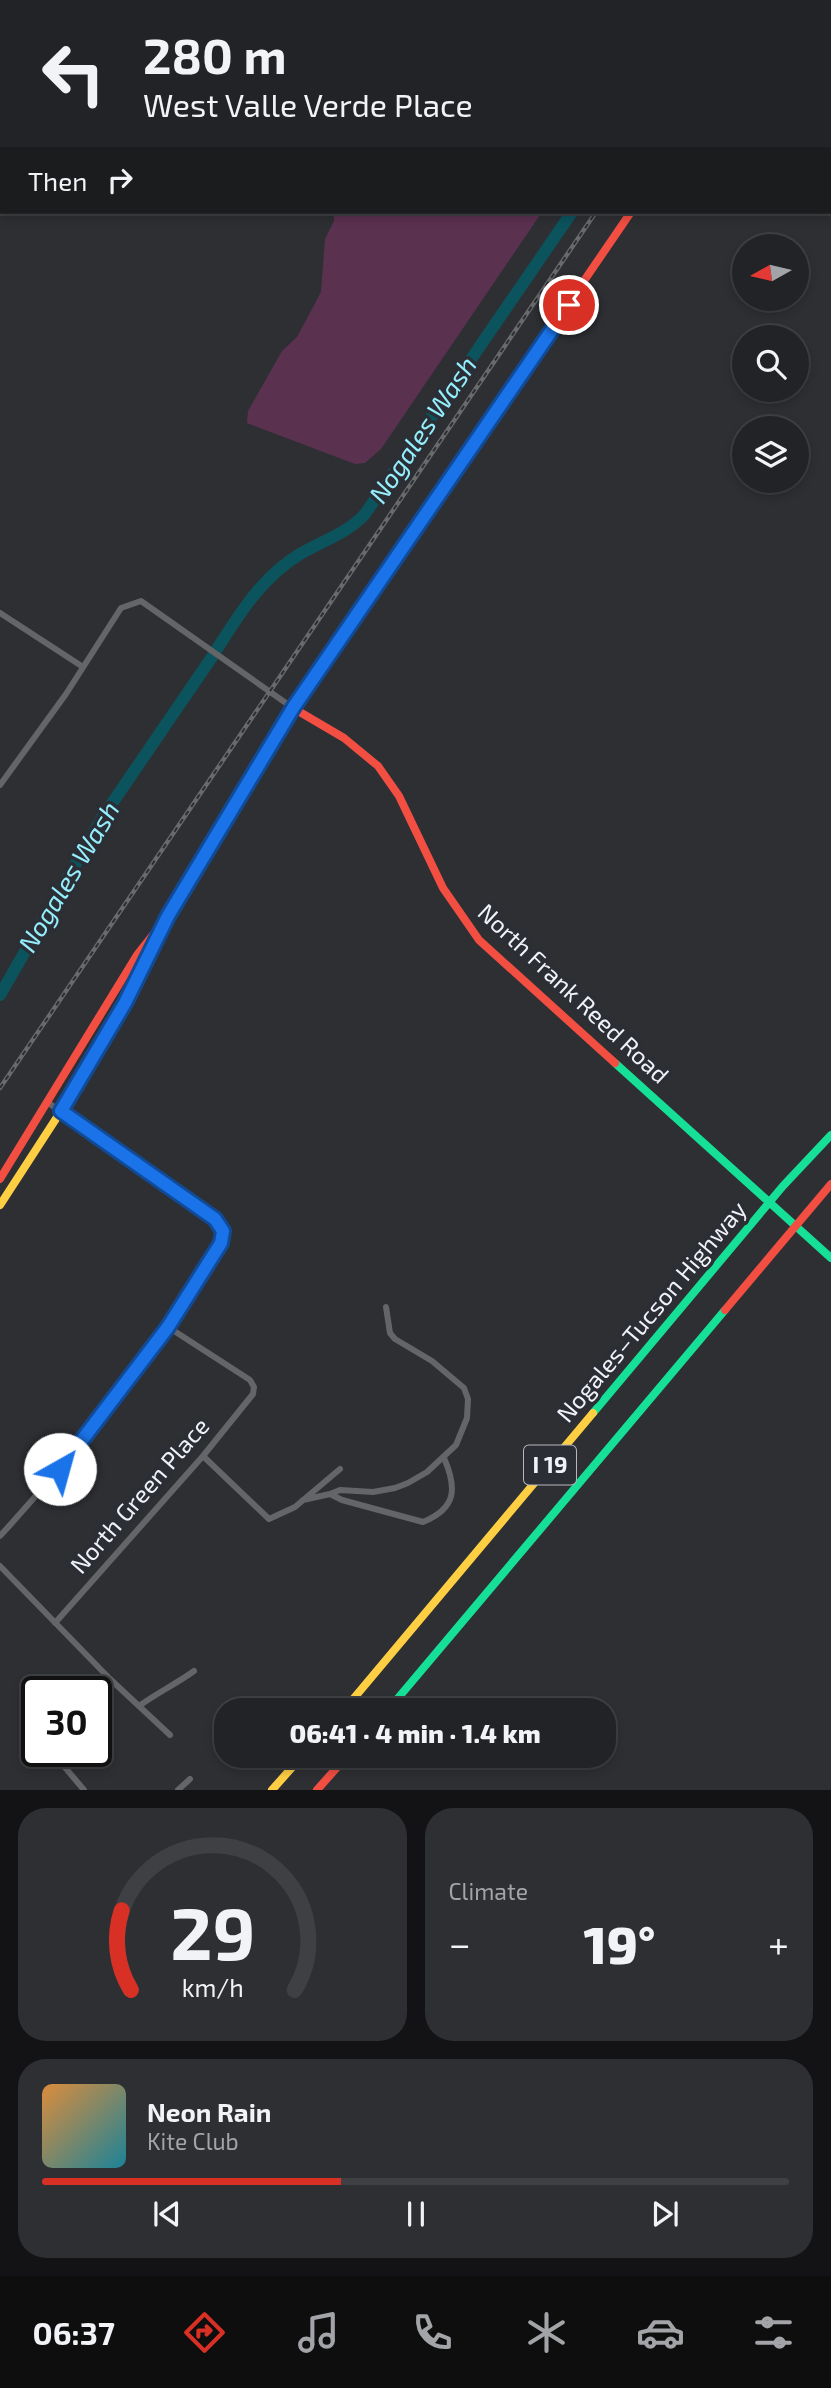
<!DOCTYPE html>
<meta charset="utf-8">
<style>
:root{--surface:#222326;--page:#2e2f32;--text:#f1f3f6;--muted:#a2a4a7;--line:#3f4043;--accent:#d93025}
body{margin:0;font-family:"Exo 2",sans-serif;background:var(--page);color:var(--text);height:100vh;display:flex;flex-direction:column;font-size:26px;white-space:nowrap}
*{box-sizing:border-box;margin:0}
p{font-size:23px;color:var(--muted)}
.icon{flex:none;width:38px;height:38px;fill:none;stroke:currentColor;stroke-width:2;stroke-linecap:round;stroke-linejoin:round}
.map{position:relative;height:1790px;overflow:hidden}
.panel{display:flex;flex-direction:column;gap:18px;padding:18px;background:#131315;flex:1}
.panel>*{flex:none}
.top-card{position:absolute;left:0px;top:0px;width:831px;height:214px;box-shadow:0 4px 10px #0003,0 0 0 2px var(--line);background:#222326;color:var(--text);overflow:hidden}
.needle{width:46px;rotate:262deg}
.fabs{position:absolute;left:732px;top:234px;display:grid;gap:14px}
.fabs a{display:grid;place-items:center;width:77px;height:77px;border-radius:50%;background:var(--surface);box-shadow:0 4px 10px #0003,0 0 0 2px var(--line);font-size:35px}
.speed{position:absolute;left:21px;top:1676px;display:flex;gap:14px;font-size:35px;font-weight:700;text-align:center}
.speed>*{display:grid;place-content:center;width:91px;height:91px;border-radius:50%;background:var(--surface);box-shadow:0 4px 10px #0003,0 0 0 2px var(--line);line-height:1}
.speed .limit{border:4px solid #111;border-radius:10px;background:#fff;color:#111}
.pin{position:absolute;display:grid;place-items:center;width:60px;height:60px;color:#fff;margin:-30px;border:4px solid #fff;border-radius:50%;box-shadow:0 2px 7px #0007}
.me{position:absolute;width:77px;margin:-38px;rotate:38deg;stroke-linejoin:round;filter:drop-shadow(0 0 5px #0008)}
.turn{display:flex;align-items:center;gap:24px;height:147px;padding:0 28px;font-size:32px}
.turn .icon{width:91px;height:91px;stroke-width:2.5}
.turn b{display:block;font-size:49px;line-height:60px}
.then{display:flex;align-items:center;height:66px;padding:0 28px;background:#0003;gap:14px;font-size:26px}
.big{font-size:52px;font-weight:800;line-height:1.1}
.panel .card{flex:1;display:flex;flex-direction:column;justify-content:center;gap:10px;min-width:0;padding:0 24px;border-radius:28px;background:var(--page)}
.panel .dial{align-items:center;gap:0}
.dial svg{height:182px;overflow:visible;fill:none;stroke:var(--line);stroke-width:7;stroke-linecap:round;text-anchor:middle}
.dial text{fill:var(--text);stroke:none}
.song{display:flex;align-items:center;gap:21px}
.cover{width:84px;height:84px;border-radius:10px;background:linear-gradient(135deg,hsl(30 70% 55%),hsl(190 70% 35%))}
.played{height:7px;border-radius:4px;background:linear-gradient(90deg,var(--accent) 40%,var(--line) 40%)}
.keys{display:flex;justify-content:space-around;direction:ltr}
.heat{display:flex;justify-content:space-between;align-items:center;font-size:38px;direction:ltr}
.panel .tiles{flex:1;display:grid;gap:18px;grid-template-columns:1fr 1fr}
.card:last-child{grid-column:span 2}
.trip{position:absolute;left:214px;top:1698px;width:402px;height:70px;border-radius:28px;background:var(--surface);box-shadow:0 4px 10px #0003,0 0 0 2px var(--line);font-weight:800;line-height:70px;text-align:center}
.tabs{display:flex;height:112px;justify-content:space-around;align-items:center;background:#0e0e0f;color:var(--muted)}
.tabs .icon{width:49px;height:49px}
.tabs .current{color:var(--accent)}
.tabs b{font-size:32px;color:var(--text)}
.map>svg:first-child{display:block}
.green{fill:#5b3150}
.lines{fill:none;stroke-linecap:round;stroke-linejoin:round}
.river{stroke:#0b545e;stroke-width:12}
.street{stroke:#646569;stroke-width:6}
.fast{stroke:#16e098;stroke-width:8}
.slow{stroke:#ffcf43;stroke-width:8}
.jam{stroke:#f24e42;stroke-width:8}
.rail-casing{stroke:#696a6c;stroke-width:4.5}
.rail{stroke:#2c2e35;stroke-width:2;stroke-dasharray:5;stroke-linecap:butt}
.route-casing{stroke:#114b97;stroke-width:18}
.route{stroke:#1a73e8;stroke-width:12}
.labels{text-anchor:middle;stroke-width:7;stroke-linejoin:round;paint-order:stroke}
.shield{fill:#2c2e35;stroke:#b6b7bd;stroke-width:2}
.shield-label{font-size:23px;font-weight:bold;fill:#f1f2f7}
.street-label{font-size:24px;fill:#f1f2f7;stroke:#2c2e35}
.water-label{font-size:26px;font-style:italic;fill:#94eefc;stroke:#2c2e35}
</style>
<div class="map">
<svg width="831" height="1790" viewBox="0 0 831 1790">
<rect width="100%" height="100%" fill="#2e2f33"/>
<path class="green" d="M 382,0 L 685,0 L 683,2 L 381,2 Z
M 334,212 L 542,212 L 381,449 L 365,463 L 355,464 L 247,423 L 248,411 L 282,351 L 297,337 L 321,292 L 325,239 L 334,221 Z"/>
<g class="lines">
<path class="river" d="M 715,2 L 716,0
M 217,649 C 240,613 262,577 300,554 C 322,541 348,533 365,514 L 572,212
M 0,995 L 102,818 L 212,657"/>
<path class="street" d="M 0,613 L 83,667
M 0,785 L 66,694 L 121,608 L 141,601 L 293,708
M 203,1456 L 269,1519 L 295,1507 L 340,1469
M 330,1494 L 340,1490 L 373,1492 L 395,1488 L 408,1483 L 427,1472 L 456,1445 L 467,1418 L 468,1399 L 464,1388 L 432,1361 L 395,1339 L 390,1333 L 386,1307
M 303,1500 L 330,1494 L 342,1500 L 423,1522 C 457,1508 457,1488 444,1458
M 0,1536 C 84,1445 155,1347 221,1243 L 223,1231 L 215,1219 L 47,1102
M 0,1566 L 110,1679 L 170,1735
M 55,1623 L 203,1456 L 253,1394 L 254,1387 L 250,1380 L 168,1327
M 96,1692 L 110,1679
M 139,1706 C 157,1693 176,1684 194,1671
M 52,1752 L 84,1790
M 178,1790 L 190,1779"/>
<path class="fast" d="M 244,790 L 293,708 L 439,493
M 615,1063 L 831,1258
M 593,1413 L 783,1186 L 831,1135
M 388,1710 L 725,1310"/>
<path class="slow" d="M 0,1205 L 61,1111 L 125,1003 L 168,916 L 244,790
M 344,1710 L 593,1413
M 272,1790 L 303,1755"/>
<path class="jam" d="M 773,2 L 774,0
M 439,493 L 631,212
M 293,708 L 344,738 L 378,766 L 399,796 L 443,888 L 479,940 L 615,1063
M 0,1179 L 137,955 L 156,931
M 725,1310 L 831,1184
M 317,1790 L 348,1755"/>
<defs>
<path id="rail" d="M 739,2 L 740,0
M 0,1088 L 596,212"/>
</defs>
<use href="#rail" class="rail-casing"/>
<use href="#rail" class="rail"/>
</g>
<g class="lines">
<defs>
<path id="route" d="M 60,1469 L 168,1327 L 221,1243 L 223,1231 L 215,1219 L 61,1111 L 125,1003 L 168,916 L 293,708 L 569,305"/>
</defs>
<use href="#route" class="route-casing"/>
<use href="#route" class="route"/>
</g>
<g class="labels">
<rect class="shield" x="524" y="1445.5" width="52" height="39" rx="5"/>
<g class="shield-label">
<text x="550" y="1473">I 19</text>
</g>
<g class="street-label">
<text transform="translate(573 994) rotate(43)" y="8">North Frank Reed Road</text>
<text transform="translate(652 1312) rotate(-50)" y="8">Nogales–Tucson Highway</text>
<text transform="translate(140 1496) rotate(-49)" y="8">North Green Place</text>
</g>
<g class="water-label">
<text transform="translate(423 430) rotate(-56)" y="9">Nogales Wash</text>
<text transform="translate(69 877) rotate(-59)" y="9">Nogales Wash</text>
</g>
</g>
</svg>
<div class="fabs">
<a><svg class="needle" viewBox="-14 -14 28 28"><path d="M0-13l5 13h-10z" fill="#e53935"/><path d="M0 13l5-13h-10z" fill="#a2a4a7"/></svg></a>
<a><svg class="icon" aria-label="search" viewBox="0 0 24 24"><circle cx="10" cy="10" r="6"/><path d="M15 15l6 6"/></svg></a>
<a><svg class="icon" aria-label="layers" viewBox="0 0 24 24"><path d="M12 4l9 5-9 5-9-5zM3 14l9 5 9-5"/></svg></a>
</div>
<div class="speed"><div class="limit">30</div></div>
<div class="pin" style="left:569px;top:305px;background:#d93025"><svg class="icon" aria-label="arrive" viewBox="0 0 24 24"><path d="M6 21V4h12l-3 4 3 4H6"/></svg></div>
<svg class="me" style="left:60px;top:1469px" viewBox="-20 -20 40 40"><circle r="19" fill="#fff"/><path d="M0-13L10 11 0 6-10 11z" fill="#1a73e8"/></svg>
<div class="trip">06:41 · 4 min · 1.4 km</div>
<div class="top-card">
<div class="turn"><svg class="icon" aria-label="left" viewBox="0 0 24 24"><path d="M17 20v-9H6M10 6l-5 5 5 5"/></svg><div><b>280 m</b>West Valle Verde Place</div></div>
<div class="then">Then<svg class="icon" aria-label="right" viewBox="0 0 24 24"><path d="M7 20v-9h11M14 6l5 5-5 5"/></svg></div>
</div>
</div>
<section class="panel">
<div class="tiles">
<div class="card dial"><svg viewBox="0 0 100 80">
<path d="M14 69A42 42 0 1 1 86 69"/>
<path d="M14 69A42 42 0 0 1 10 34" stroke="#d93025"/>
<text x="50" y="56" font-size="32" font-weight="700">29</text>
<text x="50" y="72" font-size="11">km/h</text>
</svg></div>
<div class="card"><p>Climate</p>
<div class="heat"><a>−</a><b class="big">19°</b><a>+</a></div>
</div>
<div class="card">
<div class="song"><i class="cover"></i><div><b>Neon Rain</b><p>Kite Club</p></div></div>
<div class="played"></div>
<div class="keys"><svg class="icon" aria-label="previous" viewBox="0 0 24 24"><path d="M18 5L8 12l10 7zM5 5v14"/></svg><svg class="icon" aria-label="pause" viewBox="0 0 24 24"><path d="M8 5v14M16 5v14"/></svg><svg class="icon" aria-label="next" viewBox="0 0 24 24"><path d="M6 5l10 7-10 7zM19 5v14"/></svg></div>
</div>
</div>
</section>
<nav class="tabs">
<b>06:37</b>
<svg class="icon current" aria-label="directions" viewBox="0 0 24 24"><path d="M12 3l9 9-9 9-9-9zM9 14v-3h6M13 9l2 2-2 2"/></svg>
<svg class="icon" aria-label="music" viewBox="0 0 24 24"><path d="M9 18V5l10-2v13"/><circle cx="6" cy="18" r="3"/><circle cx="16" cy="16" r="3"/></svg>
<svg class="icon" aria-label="phone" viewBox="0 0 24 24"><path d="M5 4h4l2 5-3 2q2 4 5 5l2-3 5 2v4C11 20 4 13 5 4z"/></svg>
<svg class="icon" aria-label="climate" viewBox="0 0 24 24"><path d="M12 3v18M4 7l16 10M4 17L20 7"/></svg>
<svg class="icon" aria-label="car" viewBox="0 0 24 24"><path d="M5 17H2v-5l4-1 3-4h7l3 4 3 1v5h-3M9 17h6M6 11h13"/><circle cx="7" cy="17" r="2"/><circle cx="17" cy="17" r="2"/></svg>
<svg class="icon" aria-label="filters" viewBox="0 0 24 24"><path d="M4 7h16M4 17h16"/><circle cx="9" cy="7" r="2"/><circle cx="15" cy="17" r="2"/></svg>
</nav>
